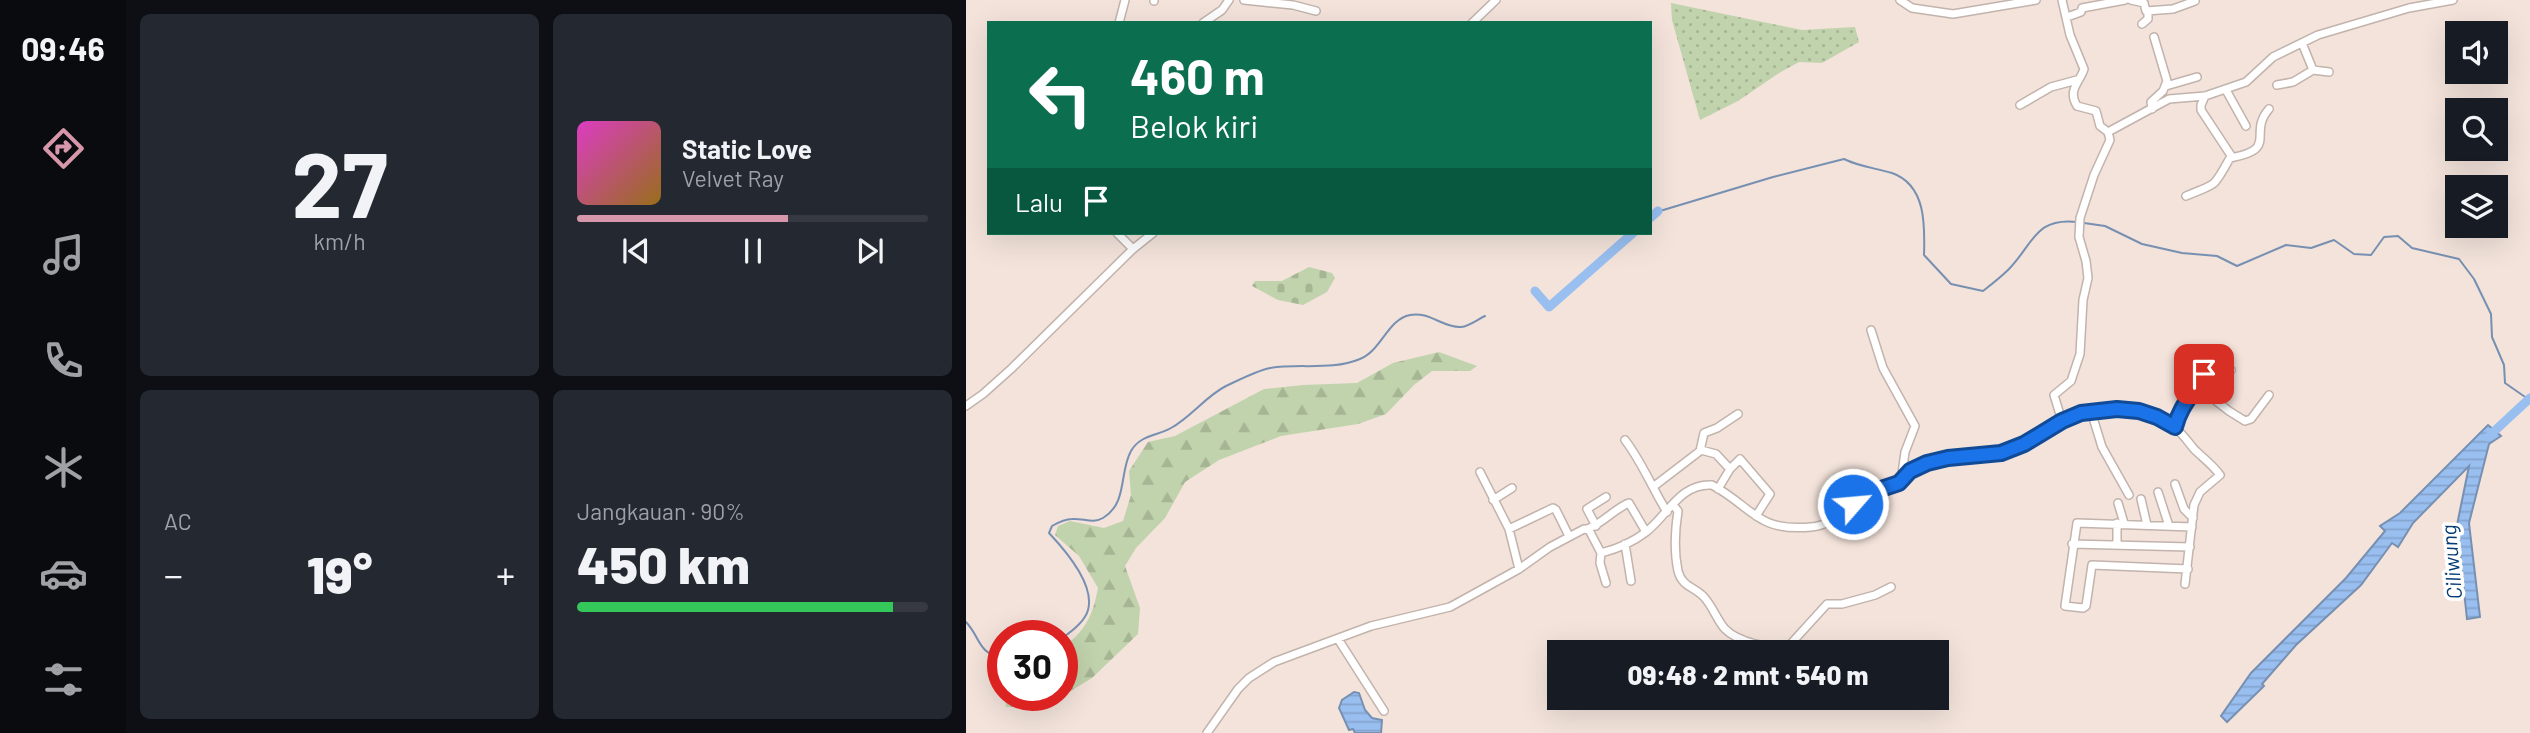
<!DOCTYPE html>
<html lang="id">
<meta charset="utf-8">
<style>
:root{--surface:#171b24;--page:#242831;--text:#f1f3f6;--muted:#9ea1a6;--line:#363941;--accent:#d797aa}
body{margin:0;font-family:Barlow,sans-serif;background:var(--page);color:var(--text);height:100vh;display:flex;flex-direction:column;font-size:26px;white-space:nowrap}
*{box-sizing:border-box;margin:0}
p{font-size:23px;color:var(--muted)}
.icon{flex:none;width:38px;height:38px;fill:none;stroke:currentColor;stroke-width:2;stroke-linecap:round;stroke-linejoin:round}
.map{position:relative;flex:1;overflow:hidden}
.sheet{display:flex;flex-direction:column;gap:14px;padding:14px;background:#0d0f14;width:840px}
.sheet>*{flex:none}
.guide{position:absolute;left:21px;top:21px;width:665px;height:214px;border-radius:0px;box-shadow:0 7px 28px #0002;background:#0b6e4f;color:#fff;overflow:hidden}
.tools{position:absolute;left:1479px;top:21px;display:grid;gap:14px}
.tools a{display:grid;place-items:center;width:63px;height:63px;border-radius:0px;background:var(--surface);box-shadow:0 7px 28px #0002;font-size:35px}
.speed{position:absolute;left:21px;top:620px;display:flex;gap:14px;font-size:35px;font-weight:700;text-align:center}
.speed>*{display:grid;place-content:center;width:91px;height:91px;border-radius:50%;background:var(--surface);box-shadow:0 7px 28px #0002;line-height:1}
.speed .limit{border:10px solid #d22;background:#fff;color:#111}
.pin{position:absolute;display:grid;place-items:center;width:60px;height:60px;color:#fff;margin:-30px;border-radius:14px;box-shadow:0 4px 10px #0006}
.me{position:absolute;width:77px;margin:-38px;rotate:63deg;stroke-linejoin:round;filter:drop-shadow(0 0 5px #0008)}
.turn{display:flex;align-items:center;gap:24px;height:147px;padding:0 28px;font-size:32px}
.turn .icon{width:91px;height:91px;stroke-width:2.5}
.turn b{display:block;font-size:49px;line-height:60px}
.then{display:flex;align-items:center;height:66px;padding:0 28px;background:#0003;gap:14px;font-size:26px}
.big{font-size:52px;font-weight:800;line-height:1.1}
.sheet .tile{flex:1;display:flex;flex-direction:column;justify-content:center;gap:10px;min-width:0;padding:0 24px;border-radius:10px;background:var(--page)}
.sheet .dial{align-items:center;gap:0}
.dial b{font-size:91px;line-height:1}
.song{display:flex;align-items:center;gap:21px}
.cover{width:84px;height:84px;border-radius:10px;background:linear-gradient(135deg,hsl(310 70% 55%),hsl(40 70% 35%))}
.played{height:7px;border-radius:4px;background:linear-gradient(90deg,var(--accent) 60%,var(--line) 60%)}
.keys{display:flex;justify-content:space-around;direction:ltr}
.heat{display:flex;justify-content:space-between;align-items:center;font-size:38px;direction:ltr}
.charge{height:10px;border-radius:5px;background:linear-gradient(90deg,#34c759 90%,var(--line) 0)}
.sheet .tiles{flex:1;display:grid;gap:14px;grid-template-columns:repeat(2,1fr)}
.trip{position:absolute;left:581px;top:640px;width:402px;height:70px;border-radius:0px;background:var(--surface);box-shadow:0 7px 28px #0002;font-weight:800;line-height:70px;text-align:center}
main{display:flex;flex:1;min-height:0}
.tab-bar{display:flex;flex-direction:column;width:126px;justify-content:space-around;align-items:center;background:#090b0e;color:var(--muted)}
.tab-bar .icon{width:49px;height:49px}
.tab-bar .selected{color:var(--accent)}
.tab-bar b{font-size:32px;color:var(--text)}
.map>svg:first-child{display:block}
.forest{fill:url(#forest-firs)}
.cemetery{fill:url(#cemetery-stones)}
.park{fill:url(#park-dots)}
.water{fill:url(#water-rules);stroke:#7790b2;stroke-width:2}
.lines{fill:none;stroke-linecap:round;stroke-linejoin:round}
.stream{stroke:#7790b2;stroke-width:2}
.river{stroke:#99bff0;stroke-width:9}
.minor-casing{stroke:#c2b3ac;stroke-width:10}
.minor{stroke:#fff;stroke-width:7}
.route-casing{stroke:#114b97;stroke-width:18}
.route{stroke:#1a73e8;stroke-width:12}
.labels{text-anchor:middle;stroke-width:7;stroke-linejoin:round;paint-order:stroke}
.water-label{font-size:21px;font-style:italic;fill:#053b74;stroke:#fff}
</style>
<main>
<nav class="tab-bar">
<b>09:46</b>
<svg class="icon selected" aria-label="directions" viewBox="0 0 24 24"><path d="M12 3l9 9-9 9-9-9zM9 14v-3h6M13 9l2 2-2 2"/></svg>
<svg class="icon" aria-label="music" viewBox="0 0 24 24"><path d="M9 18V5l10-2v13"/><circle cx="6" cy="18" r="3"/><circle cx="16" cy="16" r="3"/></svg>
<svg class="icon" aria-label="phone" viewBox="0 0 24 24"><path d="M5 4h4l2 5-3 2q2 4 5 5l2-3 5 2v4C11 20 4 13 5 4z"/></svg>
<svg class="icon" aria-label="climate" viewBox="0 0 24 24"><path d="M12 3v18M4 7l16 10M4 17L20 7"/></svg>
<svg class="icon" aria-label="car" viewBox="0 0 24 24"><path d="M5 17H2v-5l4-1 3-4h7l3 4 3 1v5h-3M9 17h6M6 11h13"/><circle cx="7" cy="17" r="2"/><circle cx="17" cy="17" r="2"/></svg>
<svg class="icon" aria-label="filters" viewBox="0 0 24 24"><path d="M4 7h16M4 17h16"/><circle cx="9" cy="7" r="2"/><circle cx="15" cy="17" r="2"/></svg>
</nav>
<section class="sheet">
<div class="tiles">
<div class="tile dial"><b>27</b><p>km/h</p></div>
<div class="tile">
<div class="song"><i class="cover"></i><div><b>Static Love</b><p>Velvet Ray</p></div></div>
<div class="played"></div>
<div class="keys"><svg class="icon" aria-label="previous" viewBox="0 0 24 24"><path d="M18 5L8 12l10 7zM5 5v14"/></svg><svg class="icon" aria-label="pause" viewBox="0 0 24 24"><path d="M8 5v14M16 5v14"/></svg><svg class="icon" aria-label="next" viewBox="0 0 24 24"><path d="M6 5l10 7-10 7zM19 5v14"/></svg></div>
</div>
<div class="tile"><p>AC</p>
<div class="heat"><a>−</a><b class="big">19°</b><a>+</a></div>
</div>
<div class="tile"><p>Jangkauan · 90%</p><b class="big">450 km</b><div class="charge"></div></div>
</div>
</section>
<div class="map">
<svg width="1564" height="733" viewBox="0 0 1564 733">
<defs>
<pattern id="forest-firs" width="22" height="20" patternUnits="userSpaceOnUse" patternTransform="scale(1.75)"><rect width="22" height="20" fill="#c1d3ac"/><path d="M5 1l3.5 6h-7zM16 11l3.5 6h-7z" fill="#a6b594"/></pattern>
<pattern id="cemetery-stones" width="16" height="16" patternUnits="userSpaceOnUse" patternTransform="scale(1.75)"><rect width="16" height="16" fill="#c1d3ac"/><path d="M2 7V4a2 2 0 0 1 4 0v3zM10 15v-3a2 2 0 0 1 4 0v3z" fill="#a6b594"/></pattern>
<pattern id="park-dots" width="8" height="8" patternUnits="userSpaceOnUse" patternTransform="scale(1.75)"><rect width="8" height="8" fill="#c1d3ac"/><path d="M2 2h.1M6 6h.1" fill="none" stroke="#a6b594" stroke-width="1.8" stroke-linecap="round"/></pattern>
<pattern id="water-rules" width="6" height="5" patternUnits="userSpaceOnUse" patternTransform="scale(1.75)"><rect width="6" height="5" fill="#99bff0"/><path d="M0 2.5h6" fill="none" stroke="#84a4ce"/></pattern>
</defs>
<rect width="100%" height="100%" fill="#f3e3db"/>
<path class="forest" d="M 473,352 L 511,366 L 504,371 L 466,371 L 448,385 L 420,414 L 392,424 L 315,436 L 253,460 L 219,482 L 199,518 L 170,548 L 159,566 L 174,608 L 172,634 L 126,678 L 80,706 L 40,707 L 39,695 L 96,695 L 96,648 C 119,632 127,615 132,588 L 113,556 L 89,535 L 92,526 L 104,521 L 138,528 L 157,521 L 165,495 L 163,471 L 182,442 L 209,436 L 298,389 L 337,385 L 391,383 L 427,363 Z"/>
<path class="cemetery" d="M 343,267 L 366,273 L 369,278 L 361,292 L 337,305 L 312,300 L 286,286 L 289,281 L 316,281 Z"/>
<path class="park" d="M 705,3 L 836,30 L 889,27 L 893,42 L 856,63 L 833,62 L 813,73 L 772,101 L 734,120 L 706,20 Z"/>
<path class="water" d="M 1522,425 L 1535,436 L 1523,444 L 1503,523 L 1514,617 L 1501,619 L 1491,525 L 1503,466 L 1447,523 L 1432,547 L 1426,543 L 1395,585 L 1330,645 L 1296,684 L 1298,686 L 1261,722 L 1255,716 L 1285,673 L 1380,578 L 1419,531 L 1414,526 L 1434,513 Z
M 388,692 L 393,693 L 399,710 L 406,718 L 416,720 L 415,733 L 389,733 L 387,729 L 383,730 L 373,708 L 376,700 Z"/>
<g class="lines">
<path class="stream" d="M 684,214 L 807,177 L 878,159 C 894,167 910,168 926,173 C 960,185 959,225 958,255 L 985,284 L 1017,291 C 1026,284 1035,277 1043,269 C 1068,243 1069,217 1112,222
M 1118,223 L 1139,226 L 1176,244 L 1216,253 L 1251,256 L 1271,266 L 1320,245 L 1345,248 L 1368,240 L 1388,254 L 1405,255 L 1418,237 L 1432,236 L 1446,248 L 1493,259 L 1508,279 L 1525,314 L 1526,337 L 1538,365 L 1539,383 L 1562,399
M 0,622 C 15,638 11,653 37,658
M 96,638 C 105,632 119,621 122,610 C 129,585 99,550 83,533 L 86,526 C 93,522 99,519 106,519 C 117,518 127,524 137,518 C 162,503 153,472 165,451 C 174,435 191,436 205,428 C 225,417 240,396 260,386 C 273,380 290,371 304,368 C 334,363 365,371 394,359 C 415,351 422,319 444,315 C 463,311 477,328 495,327 C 504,326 512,319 519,316"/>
<path class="river" d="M 684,218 L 692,211
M 569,291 L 583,307 L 667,233
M 1522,437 L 1564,398"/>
<defs>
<path id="minor" d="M 188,0 L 188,1
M 278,0 L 327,5 L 350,11
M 934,0 L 946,8 L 987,14 L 1070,0
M 1096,0 L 1104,35 L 1118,69 C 1114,82 1101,90 1111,106 L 1130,111 L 1134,126 L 1142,132
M 1165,0 L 1178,3 L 1180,11 L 1207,9 L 1229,1
M 1101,17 L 1115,12 L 1116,8 L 1159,0
M 153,23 L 159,0
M 237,23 L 256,10 L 263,0
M 506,23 L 530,0
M 1176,24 L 1182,19 L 1182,11
M 1347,70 L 1363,72
M 1311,85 L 1327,82 L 1347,70 L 1336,43
M 1200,86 L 1231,77
M 1260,90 L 1280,126
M 1239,96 L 1235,105 L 1235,110 L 1266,157
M 1054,105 L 1085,87 L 1111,80
M 1186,109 L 1185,102 L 1197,91 L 1201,81 L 1188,37
M 1142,132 L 1203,99 L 1239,96 L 1280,82 L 1307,57 L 1352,35 L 1443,8 L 1487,0
M 1220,196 C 1253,182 1246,189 1264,158 C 1314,149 1281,134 1303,109
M 151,233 L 167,249
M 905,330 L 917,368 L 949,426 L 939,452 L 935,481
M 1232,387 L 1263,411 L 1279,421 L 1285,419 L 1303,395
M 1243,396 L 1265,370
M 0,406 L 17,394 L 45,369 L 167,249 L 187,233
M 1125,411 L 1136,447 L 1163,495
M 1096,421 L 1088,395 L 1105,381 L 1114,354 L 1117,300 L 1122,278 L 1120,261 L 1113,237 L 1114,218 L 1128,175 L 1144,140 L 1142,132
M 1209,427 L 1215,408 L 1232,387 L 1238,374 L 1262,354
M 659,440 C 676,462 686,488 701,512
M 735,450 L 750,454 L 764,469
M 514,472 L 543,529 L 553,569
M 1209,484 L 1218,509 L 1227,518
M 687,487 L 734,451 L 738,433 L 751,428 L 772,414
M 752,489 L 764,469 L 774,459 L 804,494 L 790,516
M 1192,492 L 1203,526
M 1175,499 L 1181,525
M 527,500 L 546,488
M 1152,503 L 1158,523
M 707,505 L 712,511 C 709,530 708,552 712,571 C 716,587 729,587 738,597 C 747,607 751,620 759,629 C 773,643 803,648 821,648 L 861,604 L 876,604 L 909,595 L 925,587
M 630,526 L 621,509 L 640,497
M 543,529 L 587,508 L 590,510 L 603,536
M 621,529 C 636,524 648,509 663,503 L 680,532
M 659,544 L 665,581
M 1106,544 L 1224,547
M 1151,544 L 1151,523
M 635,553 L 634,563 L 640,583
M 1222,569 L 1126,565 L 1120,606 L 1117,608 L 1099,606 L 1111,523 L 1226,527
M 372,639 L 418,711
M 241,733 L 272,689 L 283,678 L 308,662 L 405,626 L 484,607 L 553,569 L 584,547 L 618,529 L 623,530 L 635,553 C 651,549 667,542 680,532 C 702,515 714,483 746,485 C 787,507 790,532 845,527 C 867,526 886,503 904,493 C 914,488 926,488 934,482 C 940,478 943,472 950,468 C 977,453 1006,462 1033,453 C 1058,446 1076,430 1099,419 C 1133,404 1181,404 1210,429 C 1217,434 1222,442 1228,449 C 1237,458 1246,464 1254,475 L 1234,492 L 1228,505 L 1219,584"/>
</defs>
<use href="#minor" class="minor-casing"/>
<use href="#minor" class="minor"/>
</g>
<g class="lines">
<defs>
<path id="route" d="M 887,504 L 909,491 L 933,483 L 944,471 L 961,463 L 982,458 L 1035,453 L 1058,444 L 1096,421 L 1115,413 L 1151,409 L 1173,411 L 1191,417 L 1209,427 C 1214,406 1228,393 1238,374"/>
</defs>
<use href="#route" class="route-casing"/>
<use href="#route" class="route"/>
</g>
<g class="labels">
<g class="water-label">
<text transform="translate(1486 562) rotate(-95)" y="7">Ciliwung</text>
</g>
</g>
</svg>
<div class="tools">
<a><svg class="icon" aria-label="sound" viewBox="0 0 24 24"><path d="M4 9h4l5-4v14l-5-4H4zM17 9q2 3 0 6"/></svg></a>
<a><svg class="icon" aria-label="search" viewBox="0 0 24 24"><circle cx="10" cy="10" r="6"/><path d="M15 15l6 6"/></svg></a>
<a><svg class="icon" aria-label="layers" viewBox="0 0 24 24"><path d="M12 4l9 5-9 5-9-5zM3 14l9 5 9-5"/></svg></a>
</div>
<div class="speed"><div class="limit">30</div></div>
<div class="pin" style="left:1238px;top:374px;background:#d93025"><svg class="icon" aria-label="arrive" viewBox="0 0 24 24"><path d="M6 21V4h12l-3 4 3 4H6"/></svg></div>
<svg class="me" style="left:887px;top:504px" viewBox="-20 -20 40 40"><circle r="17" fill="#1a73e8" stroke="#fff" stroke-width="3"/><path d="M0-11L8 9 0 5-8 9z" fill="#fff"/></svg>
<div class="trip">09:48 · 2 mnt · 540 m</div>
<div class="guide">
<div class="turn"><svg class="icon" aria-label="left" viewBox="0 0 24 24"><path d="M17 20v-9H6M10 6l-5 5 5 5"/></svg><div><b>460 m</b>Belok kiri</div></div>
<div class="then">Lalu<svg class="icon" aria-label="arrive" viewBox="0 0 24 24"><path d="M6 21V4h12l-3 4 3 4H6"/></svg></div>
</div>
</div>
</main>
